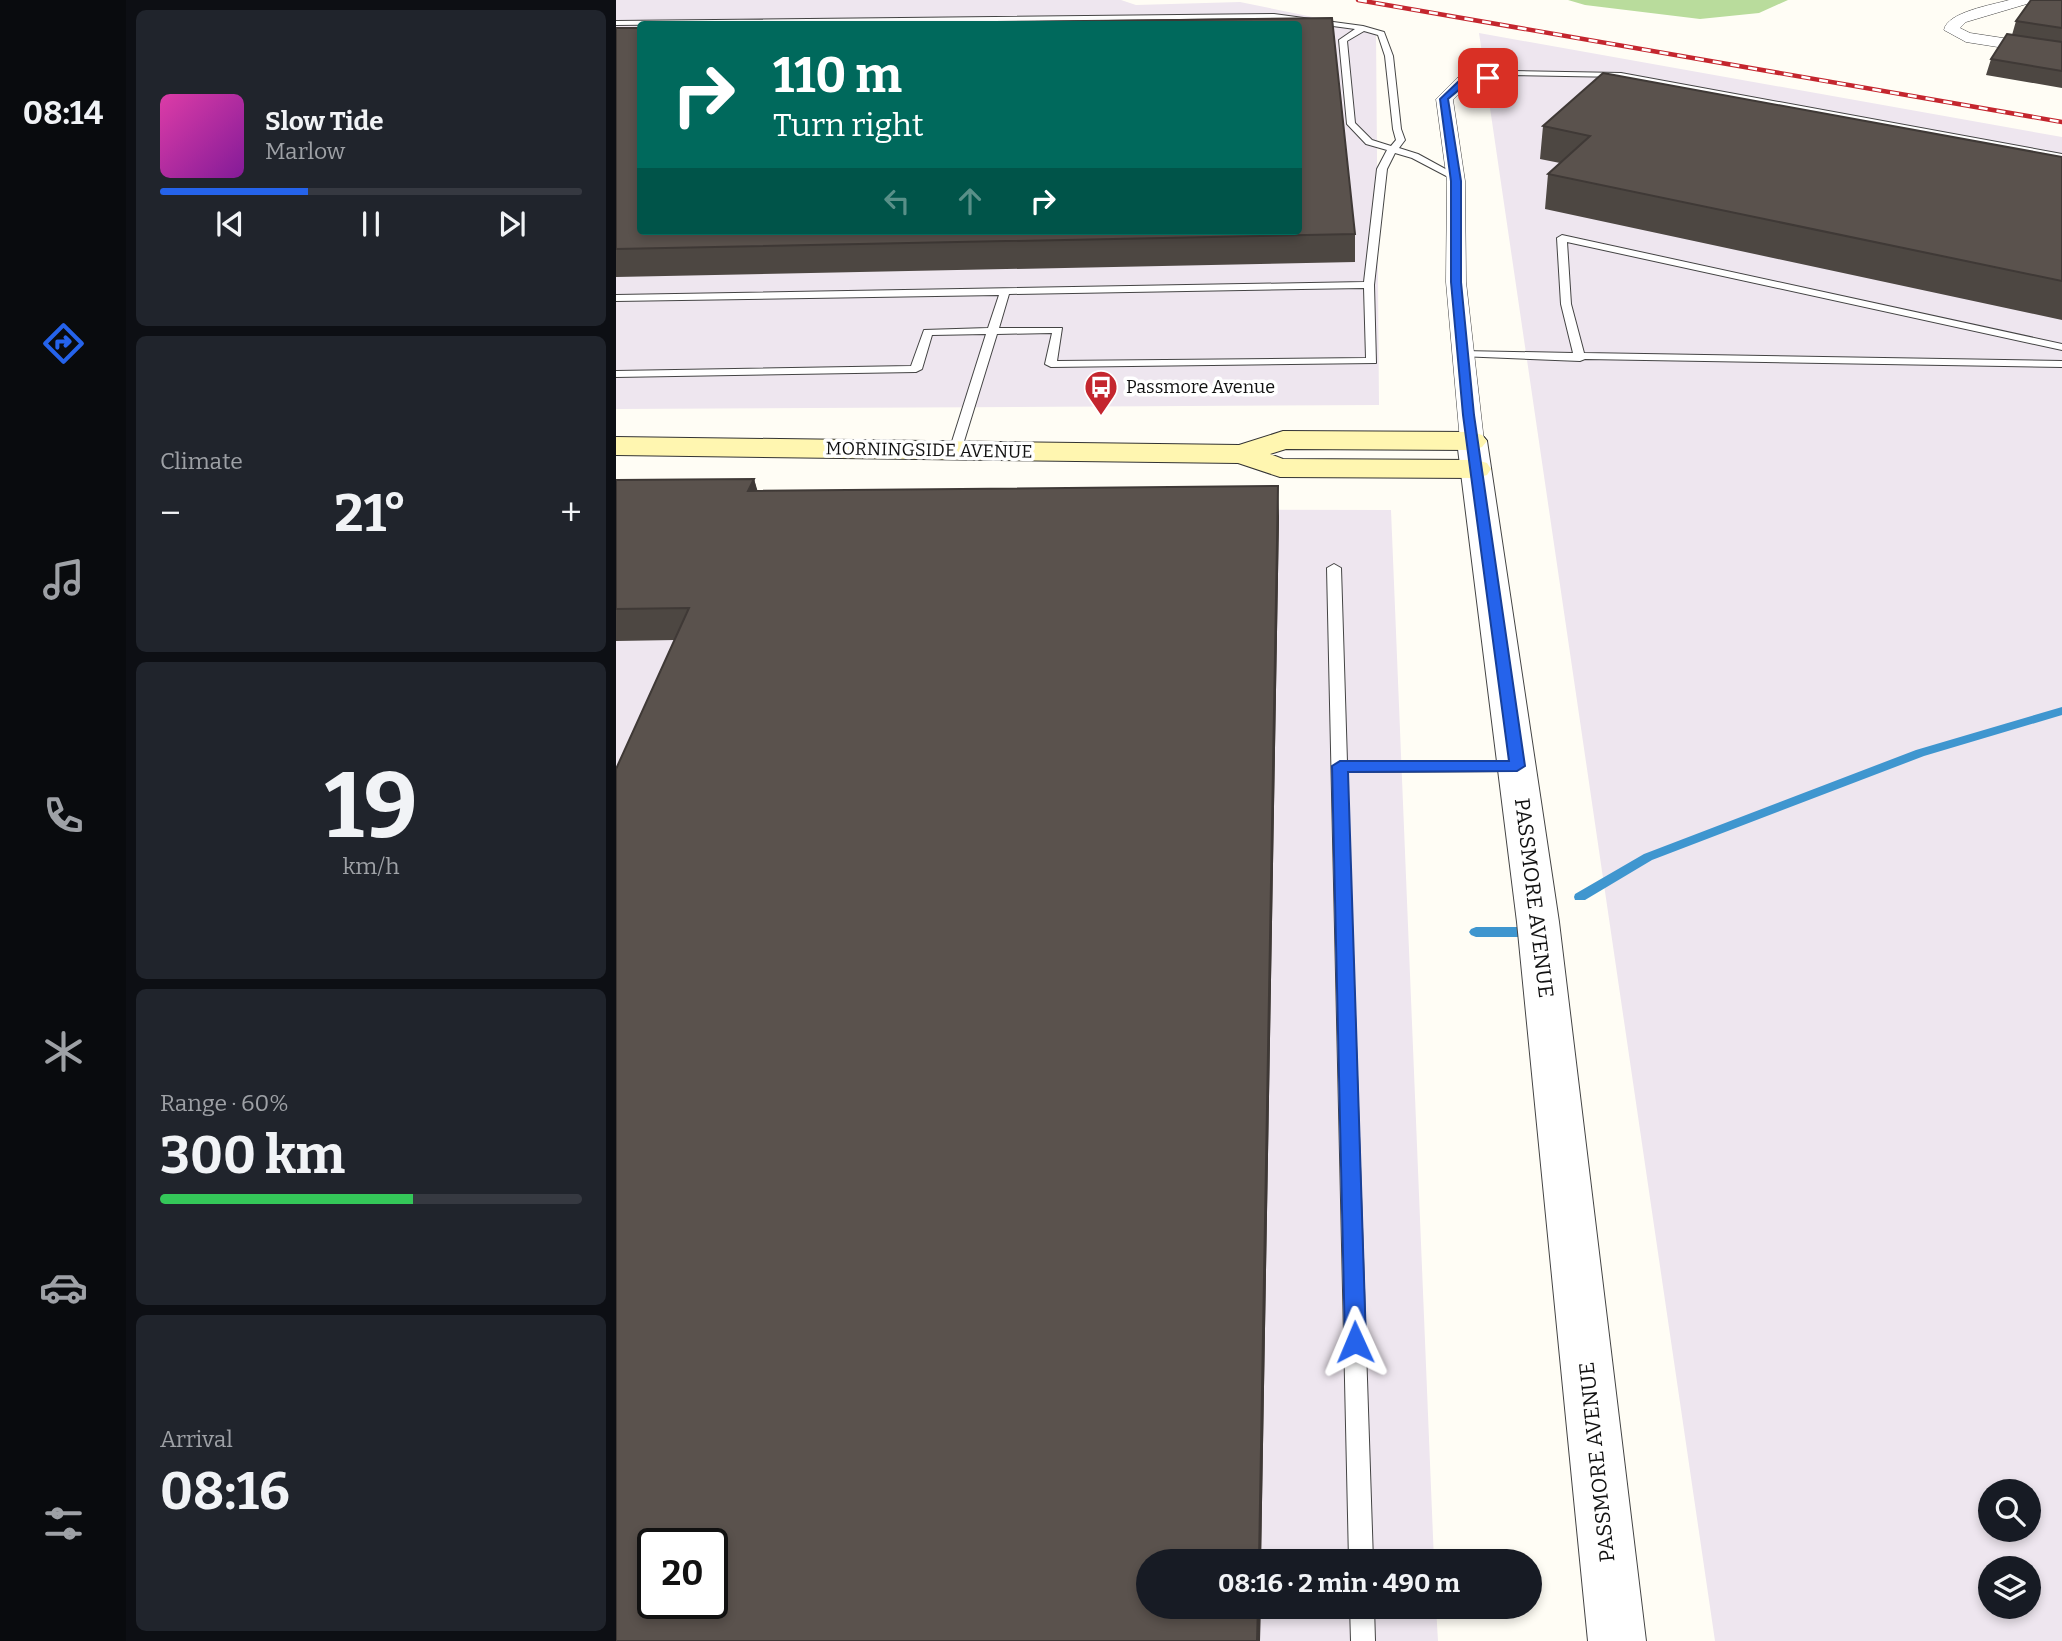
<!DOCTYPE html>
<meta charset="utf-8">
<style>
:root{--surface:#171b24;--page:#20242c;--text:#f1f3f6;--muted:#9ea1a6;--line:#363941;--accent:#2563eb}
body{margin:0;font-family:Bitter,serif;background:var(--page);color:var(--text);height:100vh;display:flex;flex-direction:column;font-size:26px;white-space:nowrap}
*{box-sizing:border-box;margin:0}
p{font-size:23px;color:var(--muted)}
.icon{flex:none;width:38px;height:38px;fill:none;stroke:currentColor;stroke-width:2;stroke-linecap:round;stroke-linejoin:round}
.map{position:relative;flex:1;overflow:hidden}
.panel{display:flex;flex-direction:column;gap:10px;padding:10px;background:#0d0f14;width:490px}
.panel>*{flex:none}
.top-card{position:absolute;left:21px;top:21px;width:665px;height:214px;border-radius:7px;box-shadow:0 4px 10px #0003;background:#00695c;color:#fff;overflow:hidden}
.fabs{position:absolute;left:1362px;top:1479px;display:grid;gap:14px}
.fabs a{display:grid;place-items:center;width:63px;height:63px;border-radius:50%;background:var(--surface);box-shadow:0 4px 10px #0003;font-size:35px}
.speed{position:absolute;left:21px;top:1528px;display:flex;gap:14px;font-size:35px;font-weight:700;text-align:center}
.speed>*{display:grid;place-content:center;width:91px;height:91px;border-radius:50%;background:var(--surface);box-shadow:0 4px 10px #0003;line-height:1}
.speed .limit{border:4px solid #111;border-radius:10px;background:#fff;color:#111}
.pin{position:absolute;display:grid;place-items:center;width:60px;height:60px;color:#fff;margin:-30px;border-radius:14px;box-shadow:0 4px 10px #0006}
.me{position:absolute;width:77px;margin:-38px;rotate:359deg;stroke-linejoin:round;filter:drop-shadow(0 0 5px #0008)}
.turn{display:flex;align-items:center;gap:24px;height:147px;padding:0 21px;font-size:32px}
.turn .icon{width:91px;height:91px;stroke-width:2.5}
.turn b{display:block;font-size:49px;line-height:60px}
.lanes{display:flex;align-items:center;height:66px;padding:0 21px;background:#0003;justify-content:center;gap:35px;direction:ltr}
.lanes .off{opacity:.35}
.big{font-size:52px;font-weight:700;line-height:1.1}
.panel .tile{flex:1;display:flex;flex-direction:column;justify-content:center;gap:10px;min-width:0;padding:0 24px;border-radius:10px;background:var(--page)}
.panel .dial{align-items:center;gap:0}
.dial b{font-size:91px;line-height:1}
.song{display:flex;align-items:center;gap:21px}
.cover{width:84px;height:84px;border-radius:10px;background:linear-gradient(135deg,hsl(320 70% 55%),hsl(290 70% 35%))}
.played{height:7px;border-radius:4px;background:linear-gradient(90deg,var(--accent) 35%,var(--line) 35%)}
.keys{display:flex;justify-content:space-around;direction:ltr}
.heat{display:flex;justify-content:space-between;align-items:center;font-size:38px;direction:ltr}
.charge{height:10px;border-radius:5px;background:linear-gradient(90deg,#34c759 60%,var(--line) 0)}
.trip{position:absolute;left:520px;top:1549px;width:406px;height:70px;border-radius:35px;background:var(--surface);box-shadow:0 4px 10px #0003;font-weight:700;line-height:70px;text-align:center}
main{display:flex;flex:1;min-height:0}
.tabs{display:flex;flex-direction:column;width:126px;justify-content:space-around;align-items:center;background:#090b0e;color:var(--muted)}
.tabs .icon{width:49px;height:49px}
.tabs .selected{color:var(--accent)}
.tabs b{font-size:32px;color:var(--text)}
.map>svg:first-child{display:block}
.industrial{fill:#eee6ef;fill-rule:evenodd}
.forest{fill:#b9dc9c}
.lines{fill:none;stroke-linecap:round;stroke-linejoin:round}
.stream{fill:#3f96cf;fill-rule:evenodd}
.service-casing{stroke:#444;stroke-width:2}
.minor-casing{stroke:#444;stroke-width:1}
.tertiary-casing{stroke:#444;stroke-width:2}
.secondary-casing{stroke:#333;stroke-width:2}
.service{fill:#fff;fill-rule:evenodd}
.minor{fill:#fff;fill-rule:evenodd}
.tertiary{fill:#fff;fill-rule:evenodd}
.secondary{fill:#fff6b0;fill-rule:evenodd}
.rail-casing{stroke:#c4262e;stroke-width:4.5}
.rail{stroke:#fff;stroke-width:2.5;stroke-dasharray:9;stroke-linecap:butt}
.wall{fill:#4d4742}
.shaded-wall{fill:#3f3936}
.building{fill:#5a524d;stroke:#3f3936;stroke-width:2;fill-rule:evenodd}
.route{fill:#2563eb;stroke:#184099;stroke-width:2}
.labels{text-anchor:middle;stroke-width:7;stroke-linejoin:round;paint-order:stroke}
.far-poi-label{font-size:18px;fill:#111;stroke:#fff;text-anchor:start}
.far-street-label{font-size:18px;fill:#111;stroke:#fff}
.street-label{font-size:21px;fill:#111;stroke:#fff}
</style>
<main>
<nav class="tabs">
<b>08:14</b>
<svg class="icon selected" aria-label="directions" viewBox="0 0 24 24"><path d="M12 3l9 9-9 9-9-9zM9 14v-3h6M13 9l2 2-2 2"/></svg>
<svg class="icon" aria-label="music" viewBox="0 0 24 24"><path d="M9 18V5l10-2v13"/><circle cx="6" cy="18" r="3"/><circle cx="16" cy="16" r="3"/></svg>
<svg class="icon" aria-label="phone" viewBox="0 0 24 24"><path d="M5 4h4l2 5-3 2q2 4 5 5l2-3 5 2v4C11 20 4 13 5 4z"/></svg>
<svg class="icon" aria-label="climate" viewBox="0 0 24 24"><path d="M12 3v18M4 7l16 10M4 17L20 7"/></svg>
<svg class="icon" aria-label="car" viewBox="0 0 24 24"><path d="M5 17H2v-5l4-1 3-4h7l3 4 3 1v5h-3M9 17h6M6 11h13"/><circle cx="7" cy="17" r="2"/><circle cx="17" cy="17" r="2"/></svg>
<svg class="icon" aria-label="filters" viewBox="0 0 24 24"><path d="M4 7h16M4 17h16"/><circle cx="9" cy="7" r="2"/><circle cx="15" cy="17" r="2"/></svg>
</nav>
<section class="panel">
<div class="tile">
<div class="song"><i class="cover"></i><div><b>Slow Tide</b><p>Marlow</p></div></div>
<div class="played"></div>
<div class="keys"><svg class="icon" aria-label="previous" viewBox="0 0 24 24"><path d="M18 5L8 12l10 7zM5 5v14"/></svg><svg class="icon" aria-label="pause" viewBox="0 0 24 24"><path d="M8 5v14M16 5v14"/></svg><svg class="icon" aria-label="next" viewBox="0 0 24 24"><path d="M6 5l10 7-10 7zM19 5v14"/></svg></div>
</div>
<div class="tile"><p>Climate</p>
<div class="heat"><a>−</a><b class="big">21°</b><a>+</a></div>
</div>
<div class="tile dial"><b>19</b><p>km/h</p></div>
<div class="tile"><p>Range · 60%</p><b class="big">300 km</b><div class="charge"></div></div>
<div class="tile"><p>Arrival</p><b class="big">08:16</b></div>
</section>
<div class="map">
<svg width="1446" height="1641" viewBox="0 0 1446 1641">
<rect width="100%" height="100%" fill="#fffdf5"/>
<path class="industrial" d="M 0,0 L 505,0 L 520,5 L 624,2 L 760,30 L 763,405 L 0,409 ZM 24,24 L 682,24 L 682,231 L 24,231 Z
M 863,33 L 1446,137 L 1446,1641 L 1099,1641 ZM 1374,1491 L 1412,1491 L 1412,1530 L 1374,1530 ZM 1374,1568 L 1412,1568 L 1412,1606 L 1374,1606 Z
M 0,508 L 775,510 L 818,1561 L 532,1561 L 532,1606 L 820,1607 L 822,1641 L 0,1641 ZM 37,1544 L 96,1544 L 96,1603 L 37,1603 Z"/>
<path class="forest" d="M 952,0 L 1172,0 L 1143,13 L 1084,19 L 969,5 Z"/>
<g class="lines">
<path class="stream" d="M 1446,707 L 1446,715 L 1308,756 L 1036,860 L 969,900 L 959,900 L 958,897 L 959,894 L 1028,854 L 1300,750 Z
M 860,927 L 904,927 L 909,929 L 911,932 L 909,935 L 904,937 L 860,937 L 855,935 L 853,932 L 855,929 Z"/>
<defs>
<path id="service" d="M 658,14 L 747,26 L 768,32 L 777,56 L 785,129 L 789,140 L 783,148 L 802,154 L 844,177 L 836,179 L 796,158 L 779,153 L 771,169 L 758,285 L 760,363 L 435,367 L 429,364 L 436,333 L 381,334 L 345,451 L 339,455 L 333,451 L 370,334 L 316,335 L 306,369 L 300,372 L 0,377 L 0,371 L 295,366 L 308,330 L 372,328 L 383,295 L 0,301 L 0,295 L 748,282 L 761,169 L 771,150 L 750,144 L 731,124 L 723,40 L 739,29 L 658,18 L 0,25 L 0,21 ZM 748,31 L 762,35 L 769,56 L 777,129 L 780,140 L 775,146 L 756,140 L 739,123 L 731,41 ZM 748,288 L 750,358 L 441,361 L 446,328 L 383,328 L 393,294 Z
M 897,71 L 1005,73 L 1446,154 L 1446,160 L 1005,77 L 897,75 L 847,84 L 843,82 Z
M 946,235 L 1446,344 L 1446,350 L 951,242 L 955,304 L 968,353 L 1446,361 L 1446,367 L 969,359 L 964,361 L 843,356 L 841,354 L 847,351 L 957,353 L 945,304 L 941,238 Z
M 718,564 L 725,568 L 731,762 L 901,761 L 909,766 L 901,771 L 731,772 L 757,1561 L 733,1561 L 711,568 Z
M 734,1606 L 758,1606 L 759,1641 L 735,1641 Z"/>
<path id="minor" d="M 1393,0 L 1416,0 L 1414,3 L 1350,22 L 1344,28 L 1354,33 L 1446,47 L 1446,57 L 1350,42 L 1328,30 C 1331,12 1376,5 1393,0 Z
M 847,77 L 855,82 L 837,100 L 849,181 L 850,282 L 868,441 L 864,446 L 848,446 L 844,441 L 830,282 L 831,181 L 820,99 L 841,78 Z"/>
<path id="tertiary" d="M 856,432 L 866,435 L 871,441 L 943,922 L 1030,1641 L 972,1641 L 901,922 L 841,441 L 846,435 Z"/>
<path id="secondary" d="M 667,431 L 856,432 L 866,435 L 871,441 L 866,447 L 856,450 L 670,449 L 654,454 L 667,459 L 860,460 L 871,463 L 875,469 L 871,475 L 860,478 L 664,477 L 622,463 L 0,455 L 0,437 L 623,445 Z"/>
</defs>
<use href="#service" class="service-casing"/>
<use href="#minor" class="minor-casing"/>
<use href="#tertiary" class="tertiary-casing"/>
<use href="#secondary" class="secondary-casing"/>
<use href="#service" class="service"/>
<use href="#minor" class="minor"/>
<use href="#tertiary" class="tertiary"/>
<use href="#secondary" class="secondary"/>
<defs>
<path id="rail" d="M 742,0 L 1446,122"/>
</defs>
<use href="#rail" class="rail-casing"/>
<use href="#rail" class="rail"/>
</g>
<path class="wall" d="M 1446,0 L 1446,88 L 1370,75 L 1375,59 L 1396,35 L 1400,21 Z
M 0,28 L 739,234 L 739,262 L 0,277 Z
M 927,126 L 1446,157 L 1446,320 L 929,209 L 932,174 L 944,163 L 924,159 Z
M 138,479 L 141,491 L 663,516 L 645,1561 L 532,1561 L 59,640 L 0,641 L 0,480 Z"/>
<path class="shaded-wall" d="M 138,479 L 147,509 L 132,491 Z
M 662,486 L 663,516 L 645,1561 L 643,1561 Z
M 642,1606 L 645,1606 L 644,1641 L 641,1641 Z"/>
<path class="building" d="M 1415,0 L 1446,0 L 1446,28 L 1400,21 Z
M 716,18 L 739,234 L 0,249 L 0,28 L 24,28 L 24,231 L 682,231 L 682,24 L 258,24 Z
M 1391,34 L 1446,42 L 1446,71 L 1375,59 Z
M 987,73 L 1446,157 L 1446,281 L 932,174 L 974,136 L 927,126 Z
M 138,479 L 132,491 L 662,486 L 643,1561 L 532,1561 L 532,1606 L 642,1606 L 641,1641 L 0,1641 L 0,769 L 73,608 L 0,609 L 0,480 ZM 37,1544 L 96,1544 L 96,1603 L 37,1603 Z"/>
<path class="route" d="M 872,75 L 875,79 L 850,84 L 832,99 L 845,181 L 845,282 L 858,415 L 909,766 L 901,771 L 732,772 L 750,1342 L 747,1349 L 739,1352 L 732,1349 L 729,1342 L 716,766 L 724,761 L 893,761 L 847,415 L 835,282 L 835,181 L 824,99 L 844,80 Z"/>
<defs>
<symbol id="bus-pin" viewBox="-11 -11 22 30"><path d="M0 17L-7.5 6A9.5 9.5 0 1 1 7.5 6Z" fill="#c4262e" stroke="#fff"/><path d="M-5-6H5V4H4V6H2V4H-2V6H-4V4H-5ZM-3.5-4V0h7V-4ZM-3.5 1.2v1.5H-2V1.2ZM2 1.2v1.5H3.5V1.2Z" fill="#fff"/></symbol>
</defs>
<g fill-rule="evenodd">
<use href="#bus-pin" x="466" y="368" width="38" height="52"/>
</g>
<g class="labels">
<g class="far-poi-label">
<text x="510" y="393">Passmore Avenue</text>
</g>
<g class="far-street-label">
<text transform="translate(313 450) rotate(1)" y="6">MORNINGSIDE AVENUE</text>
</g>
<g class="street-label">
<text transform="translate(918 898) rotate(83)" y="7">PASSMORE AVENUE</text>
<text transform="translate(981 1462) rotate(-96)" y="7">PASSMORE AVENUE</text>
</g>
</g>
</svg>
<div class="fabs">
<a><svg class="icon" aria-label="search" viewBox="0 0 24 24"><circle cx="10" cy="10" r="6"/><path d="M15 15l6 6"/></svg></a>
<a><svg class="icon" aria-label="layers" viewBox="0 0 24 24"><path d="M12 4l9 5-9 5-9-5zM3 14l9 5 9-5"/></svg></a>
</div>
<div class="speed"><div class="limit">20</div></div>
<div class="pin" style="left:872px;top:78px;background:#d93025"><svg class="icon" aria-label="arrive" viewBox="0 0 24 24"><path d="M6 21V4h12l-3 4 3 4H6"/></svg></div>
<svg class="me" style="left:739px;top:1342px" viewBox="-20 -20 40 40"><path d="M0-17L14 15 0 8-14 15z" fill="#2563eb" stroke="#fff" stroke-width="4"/></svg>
<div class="trip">08:16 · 2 min · 490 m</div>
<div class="top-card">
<div class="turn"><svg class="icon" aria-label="right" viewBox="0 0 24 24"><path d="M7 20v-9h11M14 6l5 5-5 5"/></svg><div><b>110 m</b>Turn right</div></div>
<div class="lanes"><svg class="icon off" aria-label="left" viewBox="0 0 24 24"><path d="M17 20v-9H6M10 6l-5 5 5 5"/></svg><svg class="icon off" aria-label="ahead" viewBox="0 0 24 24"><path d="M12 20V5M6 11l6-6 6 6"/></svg><svg class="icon" aria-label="right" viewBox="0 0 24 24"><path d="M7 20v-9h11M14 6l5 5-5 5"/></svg></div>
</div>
</div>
</main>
